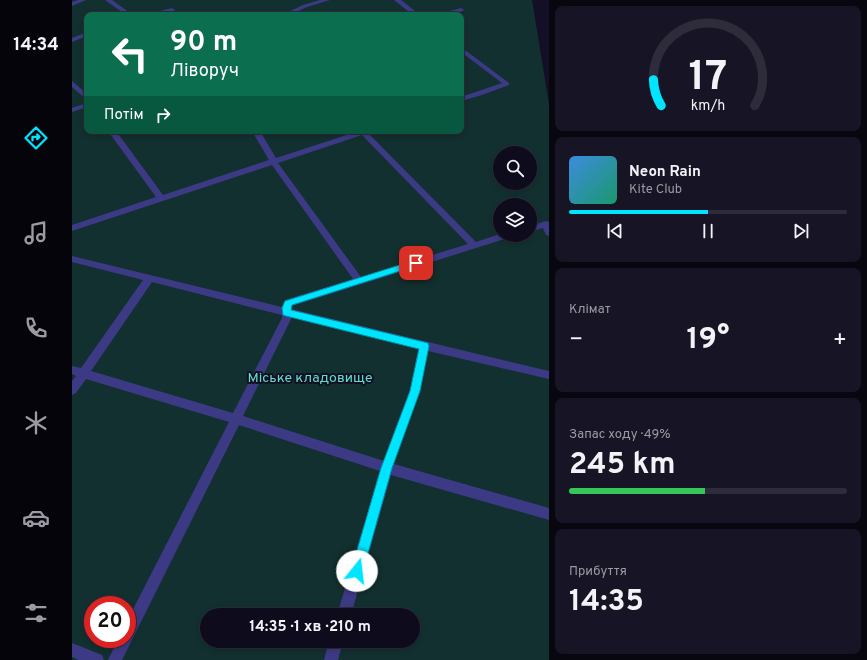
<!DOCTYPE html>
<html lang="uk">
<meta charset="utf-8">
<style>
:root{--surface:#0e0b1c;--page:#171425;--text:#f1f3f6;--muted:#9b9ba3;--line:#2e2b3b;--accent:#00e5ff}
body{margin:0;font-family:Overpass,sans-serif;background:var(--page);color:var(--text);height:100vh;display:flex;flex-direction:column;font-size:15px;white-space:nowrap}
*{box-sizing:border-box;margin:0}
p{font-size:13px;color:var(--muted)}
.icon{flex:none;width:22px;height:22px;fill:none;stroke:currentColor;stroke-width:2;stroke-linecap:round;stroke-linejoin:round}
.map{position:relative;flex:1;overflow:hidden}
.details{display:flex;flex-direction:column;gap:6px;padding:6px;background:#08060f;width:318px}
.details>*{flex:none}
.top-card{position:absolute;left:12px;top:12px;width:380px;height:122px;border-radius:8px;box-shadow:0 2px 6px #0003,0 0 0 1px var(--line);background:#0b6e4f;color:#fff;overflow:hidden}
.fabs{position:absolute;left:421px;top:146px;display:grid;gap:8px}
.fabs a{display:grid;place-items:center;width:44px;height:44px;border-radius:50%;background:var(--surface);box-shadow:0 2px 6px #0003,0 0 0 1px var(--line);font-size:20px}
.speed{position:absolute;left:12px;top:596px;display:flex;gap:8px;font-size:20px;font-weight:700;text-align:center}
.speed>*{display:grid;place-content:center;width:52px;height:52px;border-radius:50%;background:var(--surface);box-shadow:0 2px 6px #0003,0 0 0 1px var(--line);line-height:1}
.speed .limit{border:6px solid #d22;background:#fff;color:#111}
.pin{position:absolute;display:grid;place-items:center;width:34px;height:34px;color:#fff;margin:-17px;border-radius:8px;box-shadow:0 2px 6px #0006}
.me{position:absolute;width:44px;margin:-22px;rotate:16deg;stroke-linejoin:round;filter:drop-shadow(0 0 3px #0008)}
.turn{display:flex;align-items:center;gap:14px;height:84px;padding:0 20px;font-size:18px}
.turn .icon{width:52px;height:52px;stroke-width:2.5}
.turn b{display:block;font-size:28px;line-height:34px}
.then{display:flex;align-items:center;height:38px;padding:0 20px;background:#0003;gap:8px;font-size:15px}
.big{font-size:30px;font-weight:700;line-height:1.1}
.details .tile{flex:1;display:flex;flex-direction:column;justify-content:center;gap:6px;min-width:0;padding:0 14px;border-radius:8px;background:var(--page)}
.details .dial{align-items:center;gap:0}
.dial svg{height:104px;overflow:visible;fill:none;stroke:var(--line);stroke-width:7;stroke-linecap:round;text-anchor:middle}
.dial text{fill:var(--text);stroke:none}
.song{display:flex;align-items:center;gap:12px}
.cover{width:48px;height:48px;border-radius:6px;background:linear-gradient(135deg,hsl(210 70% 55%),hsl(160 70% 35%))}
.played{height:4px;border-radius:2px;background:linear-gradient(90deg,var(--accent) 50%,var(--line) 50%)}
.keys{display:flex;justify-content:space-around;direction:ltr}
.heat{display:flex;justify-content:space-between;align-items:center;font-size:22px;direction:ltr}
.charge{height:6px;border-radius:3px;background:linear-gradient(90deg,#34c759 49%,var(--line) 0)}
.trip{position:absolute;left:128px;top:608px;width:220px;height:40px;border-radius:20px;background:var(--surface);box-shadow:0 2px 6px #0003,0 0 0 1px var(--line);font-weight:700;line-height:40px;text-align:center}
main{display:flex;flex:1;min-height:0}
.dock{display:flex;flex-direction:column;width:72px;justify-content:space-around;align-items:center;background:#06040b;color:var(--muted)}
.dock .icon{width:28px;height:28px}
.dock .on{color:var(--accent)}
.dock b{font-size:18px;color:var(--text)}
.map>svg:first-child{display:block}
.green{fill:#12302f;fill-rule:evenodd}
.lines{fill:none;stroke-linecap:round;stroke-linejoin:round}
.service{fill:#3d3a85;fill-rule:evenodd}
.route{fill:#00e5ff;stroke:#0095a6}
.labels{text-anchor:middle;stroke-width:4;stroke-linejoin:round;paint-order:stroke}
.park-label{font-size:14px;fill:#5fe0c0;stroke:#130f26}
</style>
<main>
<nav class="dock">
<b>14:34</b>
<svg class="icon on" aria-label="directions" viewBox="0 0 24 24"><path d="M12 3l9 9-9 9-9-9zM9 14v-3h6M13 9l2 2-2 2"/></svg>
<svg class="icon" aria-label="music" viewBox="0 0 24 24"><path d="M9 18V5l10-2v13"/><circle cx="6" cy="18" r="3"/><circle cx="16" cy="16" r="3"/></svg>
<svg class="icon" aria-label="phone" viewBox="0 0 24 24"><path d="M5 4h4l2 5-3 2q2 4 5 5l2-3 5 2v4C11 20 4 13 5 4z"/></svg>
<svg class="icon" aria-label="climate" viewBox="0 0 24 24"><path d="M12 3v18M4 7l16 10M4 17L20 7"/></svg>
<svg class="icon" aria-label="car" viewBox="0 0 24 24"><path d="M5 17H2v-5l4-1 3-4h7l3 4 3 1v5h-3M9 17h6M6 11h13"/><circle cx="7" cy="17" r="2"/><circle cx="17" cy="17" r="2"/></svg>
<svg class="icon" aria-label="filters" viewBox="0 0 24 24"><path d="M4 7h16M4 17h16"/><circle cx="9" cy="7" r="2"/><circle cx="15" cy="17" r="2"/></svg>
</nav>
<div class="map">
<svg width="477" height="660" viewBox="0 0 477 660">
<rect width="100%" height="100%" fill="#130f26"/>
<path class="green" d="M 0,0 L 460,0 L 477,104 L 477,660 L 0,660 ZM 15,15 L 389,15 L 389,131 L 15,131 ZM 428,153 L 458,153 L 458,183 L 428,183 ZM 428,205 L 458,205 L 458,235 L 428,235 ZM 21,605 L 55,605 L 55,639 L 21,639 ZM 135,615 L 341,615 L 341,641 L 135,641 Z"/>
<g class="lines">
<path class="service" d="M 6,0 L 14,0 L 0,6 L 0,2 Z
M 33,0 L 40,0 L 61,15 L 54,15 Z
M 248,0 L 258,0 L 235,7 L 218,15 L 210,15 L 231,5 Z
M 322,0 L 329,0 L 348,15 L 341,15 Z
M 100,8 L 103,10 L 102,11 L 84,15 L 72,15 Z
M 389,8 L 392,10 L 391,11 L 374,15 L 362,15 Z
M 15,32 L 15,36 L 0,42 L 0,38 Z
M 389,47 L 437,83 L 437,85 L 410,95 L 389,101 L 389,97 L 430,83 L 389,52 Z
M 0,81 L 15,94 L 15,100 L 0,87 Z
M 15,103 L 15,107 L 0,112 L 0,108 Z
M 36,131 L 44,131 L 91,195 L 197,160 L 180,131 L 188,131 L 204,158 L 287,131 L 298,131 L 296,133 L 404,242 L 428,234 L 440,235 L 439,237 L 220,306 L 219,309 L 477,371 L 477,379 L 356,351 L 348,391 L 322,464 L 477,508 L 477,520 L 319,475 L 279,615 L 265,615 L 308,471 L 167,425 L 50,660 L 36,660 L 46,639 L 55,639 L 55,621 L 157,422 L 14,379 L 4,393 L 0,395 L 0,381 L 4,376 L 0,374 L 0,366 L 9,368 L 71,280 L 0,262 L 0,256 L 210,307 L 213,300 L 281,279 L 200,165 L 0,231 L 0,225 L 84,197 ZM 290,135 L 396,244 L 289,277 L 206,163 ZM 80,282 L 210,315 L 210,318 L 161,413 L 19,371 ZM 220,317 L 346,349 L 338,391 L 312,461 L 171,416 Z
M 474,221 L 477,222 L 477,236 L 474,235 L 471,228 L 458,232 L 458,226 Z
M 257,641 L 271,641 L 266,660 L 252,660 Z
M 0,643 L 30,655 L 32,660 L 7,660 L 0,657 Z"/>
</g>
<path class="route" d="M 344,260 L 347,261 L 349,263 L 347,265 L 220,305 L 219,310 L 352,342 L 356,343 L 357,346 L 348,391 L 320,468 L 291,571 L 289,575 L 285,577 L 280,575 L 279,571 L 309,468 L 338,391 L 347,349 L 214,316 L 211,315 L 210,308 L 213,301 Z"/>
<g class="labels">
<g class="park-label">
<text x="238" y="382">Міське кладовище</text>
</g>
</g>
</svg>
<div class="fabs">
<a><svg class="icon" aria-label="search" viewBox="0 0 24 24"><circle cx="10" cy="10" r="6"/><path d="M15 15l6 6"/></svg></a>
<a><svg class="icon" aria-label="layers" viewBox="0 0 24 24"><path d="M12 4l9 5-9 5-9-5zM3 14l9 5 9-5"/></svg></a>
</div>
<div class="speed"><div class="limit">20</div></div>
<div class="pin" style="left:344px;top:263px;background:#d93025"><svg class="icon" aria-label="arrive" viewBox="0 0 24 24"><path d="M6 21V4h12l-3 4 3 4H6"/></svg></div>
<svg class="me" style="left:285px;top:571px" viewBox="-20 -20 40 40"><circle r="19" fill="#fff"/><path d="M0-13L10 11 0 6-10 11z" fill="#00e5ff"/></svg>
<div class="trip">14:35 · 1 хв · 210 m</div>
<div class="top-card">
<div class="turn"><svg class="icon" aria-label="left" viewBox="0 0 24 24"><path d="M17 20v-9H6M10 6l-5 5 5 5"/></svg><div><b>90 m</b>Ліворуч</div></div>
<div class="then">Потім<svg class="icon" aria-label="right" viewBox="0 0 24 24"><path d="M7 20v-9h11M14 6l5 5-5 5"/></svg></div>
</div>
</div>
<section class="details">
<div class="tile dial"><svg viewBox="0 0 100 80">
<path d="M14 69A42 42 0 1 1 86 69"/>
<path d="M14 69A42 42 0 0 1 8 49" stroke="#00e5ff"/>
<text x="50" y="56" font-size="32" font-weight="700">17</text>
<text x="50" y="72" font-size="11">km/h</text>
</svg></div>
<div class="tile">
<div class="song"><i class="cover"></i><div><b>Neon Rain</b><p>Kite Club</p></div></div>
<div class="played"></div>
<div class="keys"><svg class="icon" aria-label="previous" viewBox="0 0 24 24"><path d="M18 5L8 12l10 7zM5 5v14"/></svg><svg class="icon" aria-label="pause" viewBox="0 0 24 24"><path d="M8 5v14M16 5v14"/></svg><svg class="icon" aria-label="next" viewBox="0 0 24 24"><path d="M6 5l10 7-10 7zM19 5v14"/></svg></div>
</div>
<div class="tile"><p>Клімат</p>
<div class="heat"><a>−</a><b class="big">19°</b><a>+</a></div>
</div>
<div class="tile"><p>Запас ходу · 49%</p><b class="big">245 km</b><div class="charge"></div></div>
<div class="tile"><p>Прибуття</p><b class="big">14:35</b></div>
</section>
</main>
